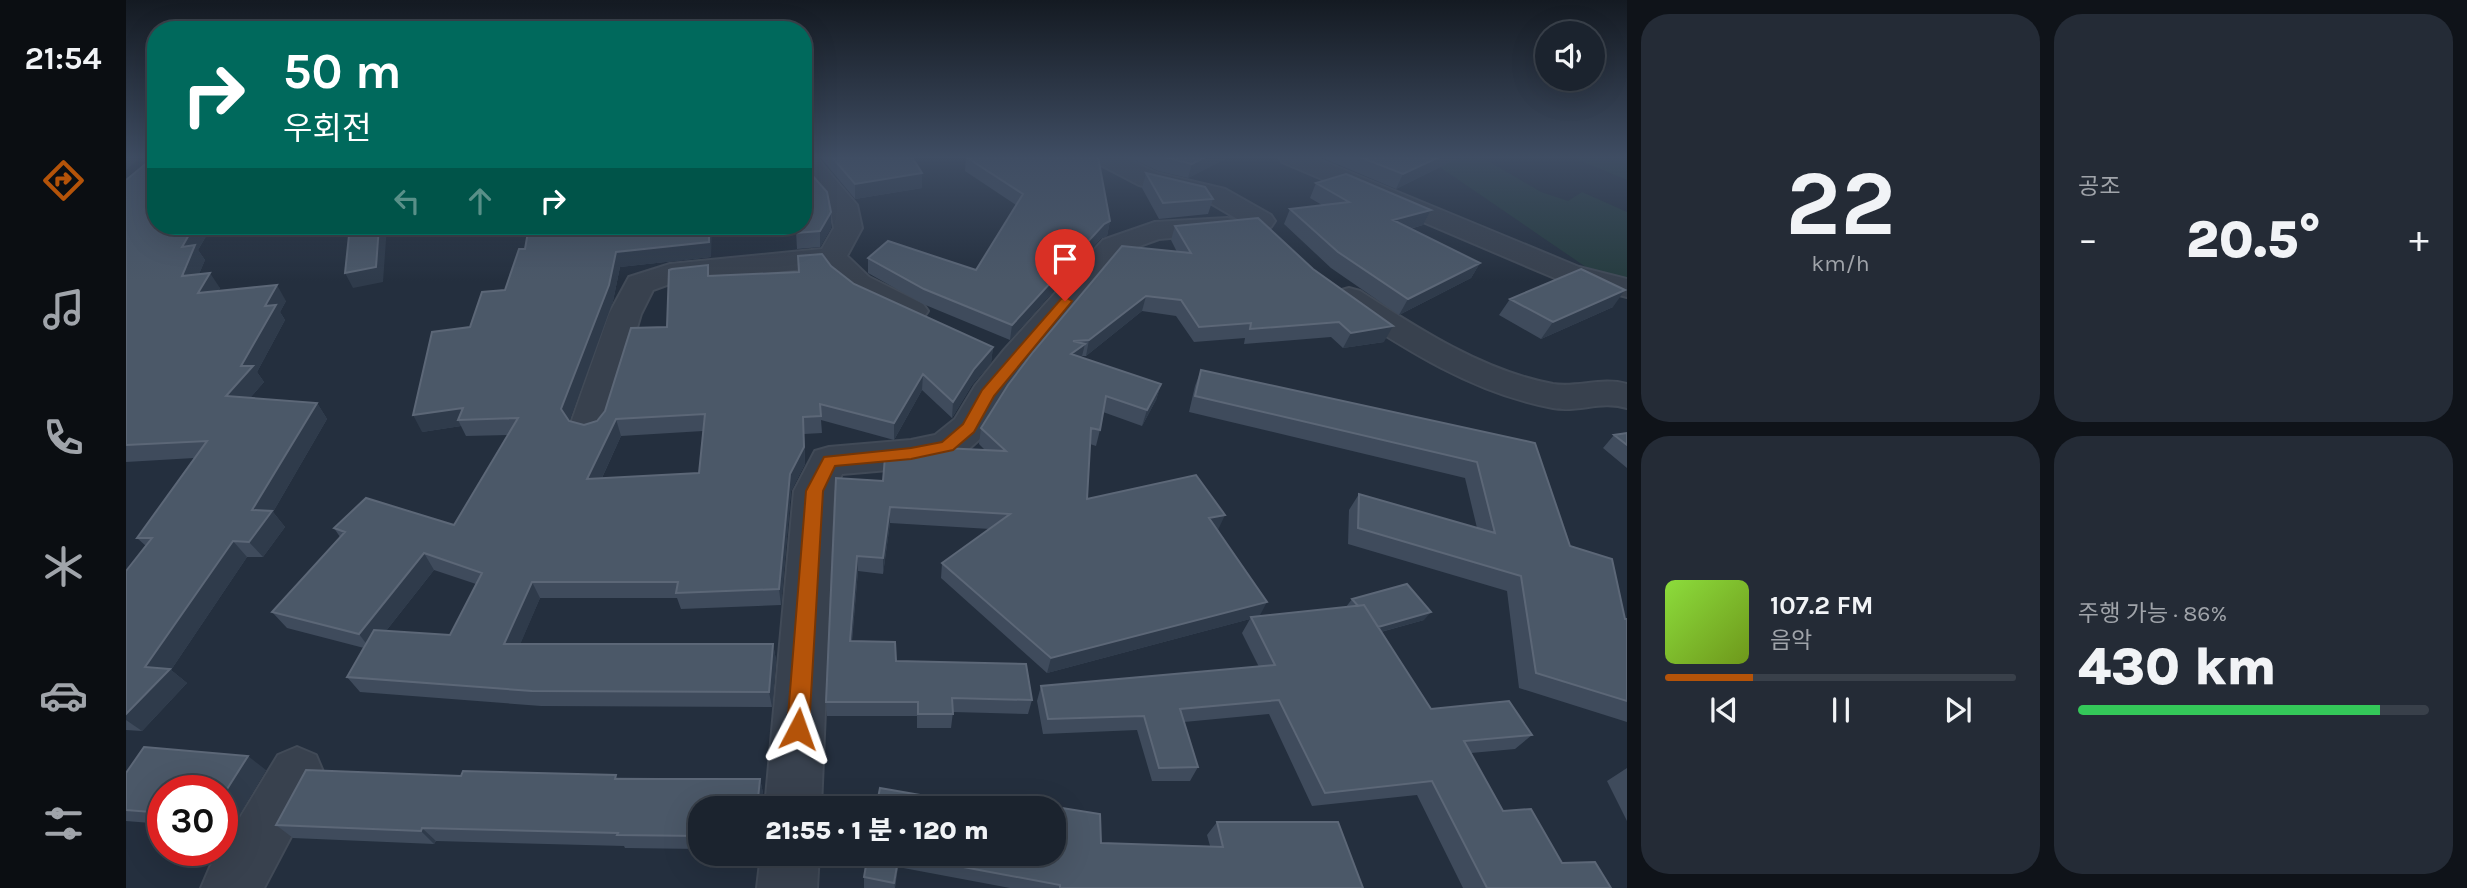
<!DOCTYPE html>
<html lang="ko">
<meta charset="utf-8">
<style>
:root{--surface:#1b232e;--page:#242b36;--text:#f1f3f6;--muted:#a0a4aa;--line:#39404a;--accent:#b45309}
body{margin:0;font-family:Karla,"Noto Sans KR",sans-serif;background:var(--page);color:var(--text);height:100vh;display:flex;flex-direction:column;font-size:26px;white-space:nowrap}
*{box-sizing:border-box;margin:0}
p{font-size:23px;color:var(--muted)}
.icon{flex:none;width:38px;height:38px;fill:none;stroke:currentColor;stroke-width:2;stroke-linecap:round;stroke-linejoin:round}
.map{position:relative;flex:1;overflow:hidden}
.details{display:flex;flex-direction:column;gap:14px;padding:14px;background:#0f1319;width:840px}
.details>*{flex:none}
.top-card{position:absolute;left:21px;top:21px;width:665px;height:214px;border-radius:28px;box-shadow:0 7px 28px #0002,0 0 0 2px var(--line);background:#00695c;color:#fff;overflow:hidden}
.tools{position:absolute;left:1409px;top:21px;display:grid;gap:14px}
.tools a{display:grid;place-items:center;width:70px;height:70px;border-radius:50%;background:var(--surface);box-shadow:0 7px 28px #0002,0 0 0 2px var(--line);font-size:35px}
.speed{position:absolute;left:21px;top:775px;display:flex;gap:14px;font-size:35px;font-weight:700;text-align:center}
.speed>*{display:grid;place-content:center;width:91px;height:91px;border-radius:50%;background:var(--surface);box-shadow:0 7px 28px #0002,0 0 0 2px var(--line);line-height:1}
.speed .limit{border:10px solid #d22;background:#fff;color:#111}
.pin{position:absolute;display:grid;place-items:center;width:60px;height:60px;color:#fff;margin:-72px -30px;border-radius:50% 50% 50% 0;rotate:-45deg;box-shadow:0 0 7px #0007}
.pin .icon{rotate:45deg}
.me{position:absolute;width:77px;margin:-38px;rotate:4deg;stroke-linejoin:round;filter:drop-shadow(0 0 5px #0008)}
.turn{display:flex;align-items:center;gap:24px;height:147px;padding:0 21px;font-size:32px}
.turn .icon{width:91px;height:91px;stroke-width:2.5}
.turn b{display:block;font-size:49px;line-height:60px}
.lanes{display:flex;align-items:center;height:66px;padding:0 21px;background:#0003;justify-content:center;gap:35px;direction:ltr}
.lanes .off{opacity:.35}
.big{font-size:52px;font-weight:800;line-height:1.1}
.details .widget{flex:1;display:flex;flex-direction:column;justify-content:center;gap:10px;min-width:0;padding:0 24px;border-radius:28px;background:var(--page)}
.details .dial{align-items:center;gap:0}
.dial b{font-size:91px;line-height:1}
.song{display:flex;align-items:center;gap:21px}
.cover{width:84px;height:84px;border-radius:10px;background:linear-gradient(135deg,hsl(90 70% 55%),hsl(80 70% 35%))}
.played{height:7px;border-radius:4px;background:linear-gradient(90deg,var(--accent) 25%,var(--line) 25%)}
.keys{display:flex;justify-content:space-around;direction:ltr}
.heat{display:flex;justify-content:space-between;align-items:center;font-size:38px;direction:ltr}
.charge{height:10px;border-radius:5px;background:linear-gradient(90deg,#34c759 86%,var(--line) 0)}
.details .tiles{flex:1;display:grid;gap:14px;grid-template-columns:repeat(2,1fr)}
.trip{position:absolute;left:562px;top:796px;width:378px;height:70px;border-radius:28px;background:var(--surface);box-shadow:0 7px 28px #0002,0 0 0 2px var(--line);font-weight:800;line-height:70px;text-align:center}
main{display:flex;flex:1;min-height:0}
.dock{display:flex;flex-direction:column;width:126px;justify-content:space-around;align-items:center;background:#0b0e12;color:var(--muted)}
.dock .icon{width:49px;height:49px}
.dock .current{color:var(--accent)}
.dock b{font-size:32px;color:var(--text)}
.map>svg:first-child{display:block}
.green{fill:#263c3f}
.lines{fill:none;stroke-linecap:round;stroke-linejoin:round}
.street-casing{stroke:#414a57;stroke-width:4}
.street{fill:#38414e;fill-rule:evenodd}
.wall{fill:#3f4b5c;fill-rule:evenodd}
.shaded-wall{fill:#2f3b4b}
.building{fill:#4b5868;stroke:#5c6777;stroke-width:2;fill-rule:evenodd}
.route{fill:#b45309;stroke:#753606;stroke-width:2}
</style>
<main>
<nav class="dock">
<b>21:54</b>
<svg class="icon current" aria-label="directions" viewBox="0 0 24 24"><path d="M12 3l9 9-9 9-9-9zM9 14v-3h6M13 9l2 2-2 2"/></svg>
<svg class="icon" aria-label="music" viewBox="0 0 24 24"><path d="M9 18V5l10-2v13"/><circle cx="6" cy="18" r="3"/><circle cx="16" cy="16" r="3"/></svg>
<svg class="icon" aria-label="phone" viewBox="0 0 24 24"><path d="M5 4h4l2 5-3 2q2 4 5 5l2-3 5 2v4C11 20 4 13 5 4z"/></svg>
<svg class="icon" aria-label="climate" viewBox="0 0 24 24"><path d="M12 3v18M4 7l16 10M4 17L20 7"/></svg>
<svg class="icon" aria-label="car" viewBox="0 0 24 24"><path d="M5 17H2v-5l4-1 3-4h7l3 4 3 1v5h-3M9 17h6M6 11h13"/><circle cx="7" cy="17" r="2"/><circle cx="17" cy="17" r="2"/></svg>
<svg class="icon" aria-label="filters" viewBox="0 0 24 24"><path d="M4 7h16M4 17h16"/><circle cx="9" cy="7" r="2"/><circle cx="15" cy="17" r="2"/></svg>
</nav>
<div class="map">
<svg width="1501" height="888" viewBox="0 0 1501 888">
<rect width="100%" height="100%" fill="#242f3e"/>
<path class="green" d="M 1299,157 L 1355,157 L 1415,192 L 1442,201 L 1456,192 L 1501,212 L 1501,281 L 1473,276 Z
M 1446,157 L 1501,157 L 1501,180 Z"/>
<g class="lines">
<defs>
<path id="street" d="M 677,157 L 690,157 L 731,205 L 736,228 L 721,256 L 743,277 L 797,304 L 802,311 L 797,318 C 766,326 717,291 698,267 L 549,282 L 527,290 L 515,314 L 482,426 L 476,435 L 463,439 L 450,435 L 444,426 L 483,314 L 503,277 L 544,264 L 696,249 L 708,228 L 704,206 L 677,174 Z
M 966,157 L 998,157 L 1031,173 L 1099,189 L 1145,215 L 1149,221 L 1145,227 L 1135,229 L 1125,227 L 1081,201 L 1013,185 L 969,162 Z
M 1153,157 L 1187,157 L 1453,267 L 1501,279 L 1501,297 L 1431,279 L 1156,162 Z
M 1101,218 L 1111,220 L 1115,226 L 1111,232 L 1033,239 L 997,252 L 902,366 L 877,399 L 856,437 L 835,456 L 785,468 L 716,474 L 708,491 L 695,808 L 639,808 L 668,491 L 689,451 L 703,447 L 785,440 L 809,435 L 829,419 L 849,386 L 878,350 L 977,240 L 1029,222 Z
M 1223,288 L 1234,291 C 1293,329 1357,371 1427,384 C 1452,388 1475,377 1501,384 L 1501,408 C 1474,400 1453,413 1427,408 C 1347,393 1279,349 1212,305 L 1207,298 L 1212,291 Z
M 171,747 L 190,755 L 198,774 L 138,888 L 75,888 L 84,867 L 152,755 Z
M 635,854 L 693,854 L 691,888 L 631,888 Z"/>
</defs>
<use href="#street" class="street-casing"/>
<use href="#street" class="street"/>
</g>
<path class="wall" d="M 694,157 L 786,157 L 796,188 L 729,199 Z
M 840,157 L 984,221 L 981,236 L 975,238 L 884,340 L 797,304 L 742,273 L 742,258 L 850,270 L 890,205 L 839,171 Z
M 1003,157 L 1103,157 L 1062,178 L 1032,171 Z
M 1194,157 L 1334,157 L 1270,189 Z
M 1020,173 L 1087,199 L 1082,214 L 1033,219 L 1016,188 Z
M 0,180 L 30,226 L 86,226 L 72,250 L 79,260 L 73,274 L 94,288 L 92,291 L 160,301 L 154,312 L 159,320 L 131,372 L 138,382 L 124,398 L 191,403 L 201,419 L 147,512 L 159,527 L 137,557 L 121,557 L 45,670 L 61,683 L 16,731 L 0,730 L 0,571 L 20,546 L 11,538 L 68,458 L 0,462 Z
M 1190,183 L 1305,210 L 1297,225 L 1284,229 L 1354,263 L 1345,278 L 1273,315 L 1205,268 L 1158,224 L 1164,209 L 1196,205 L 1184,198 Z
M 705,212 L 705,228 L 694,247 L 671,249 L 670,231 L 620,233 L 616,226 L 677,226 Z
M 1049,226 L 1258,342 L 1217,348 L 1205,337 L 1118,344 L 1119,338 L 1068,342 L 1050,316 L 1016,311 L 960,356 L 956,356 L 955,357 L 1035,384 L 1030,400 L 1016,426 L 977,412 L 974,430 L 970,446 L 964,444 L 961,499 L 1092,530 L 1133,616 L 1220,607 L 1226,599 L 1298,620 L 1255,632 L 1305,709 L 1406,735 L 1389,749 L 1345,753 L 1377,811 L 1436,863 L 1485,888 L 1337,888 L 1291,795 L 1186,806 L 1143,714 L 1058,722 L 1072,767 L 1064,781 L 1026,781 L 1011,730 L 917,734 L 911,701 L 915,686 L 1133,667 L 1116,633 L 1124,619 L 921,673 L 815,578 L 816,563 L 864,529 L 764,523 L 757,574 L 732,571 L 726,641 L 770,661 L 906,700 L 902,714 L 827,712 L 825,728 L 791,728 L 791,716 L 701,716 L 700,702 L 710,478 L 757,481 L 859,450 L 853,444 L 855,428 L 882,385 L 1051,252 L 1045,240 Z
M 393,249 L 585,257 L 494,267 L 487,301 L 443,421 L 458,425 L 471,421 L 541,327 L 584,276 L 673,272 L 705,266 L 728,284 L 867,347 L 865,363 L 846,385 L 826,418 L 796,390 L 768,440 L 695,420 L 696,433 L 678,434 L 679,464 L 665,491 L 655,605 L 555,609 L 551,598 L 414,598 L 394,644 L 647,644 L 650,660 L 646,707 L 415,706 L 234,692 L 221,677 L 238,648 L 161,628 L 146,612 L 214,537 L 208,528 L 328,525 L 382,435 L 340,436 L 335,426 L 296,432 L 344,327 L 379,290 ZM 577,431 L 573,473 L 476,478 L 495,436 ZM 308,570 L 350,584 L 324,635 L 260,631 Z
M 1384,299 L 1487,307 L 1415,339 L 1373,315 Z
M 1075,370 L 1409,443 L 1444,546 L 1499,619 L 1501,619 L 1501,722 L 1393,688 L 1381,591 L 1222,544 L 1223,510 L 1233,494 L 1351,528 L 1339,478 L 1063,412 L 1069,386 Z
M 1501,433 L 1501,468 L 1477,448 L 1488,435 Z
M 1501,768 L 1501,821 L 1481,781 Z
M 140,770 L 104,830 L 96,829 L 96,791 L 37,791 L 37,824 L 0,821 L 0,773 Z
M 335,776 L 634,779 L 637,793 L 574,808 L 574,849 L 499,848 L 498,846 L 310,841 L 308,844 L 167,838 L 150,825 Z
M 936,808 L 975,843 L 1084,846 L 1081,835 L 1091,822 L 1237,888 L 884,888 L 772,867 L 769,888 L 738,888 L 738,877 L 742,854 L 932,820 Z"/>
<path class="shaded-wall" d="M 0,157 L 15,157 L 0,170 Z
M 1079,157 L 1103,157 L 1062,178 L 1066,164 Z
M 1313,157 L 1334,157 L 1270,189 L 1277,174 Z
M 796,173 L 796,188 L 729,199 L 729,184 Z
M 1305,210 L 1297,225 L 1260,235 L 1267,220 Z
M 705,212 L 705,228 L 694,247 L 694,231 Z
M 984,221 L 981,236 L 975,238 L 884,340 L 886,325 L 978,224 Z
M 68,226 L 86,226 L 72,250 L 79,260 L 66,291 L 56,276 L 56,247 Z
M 253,226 L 261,226 L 257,282 L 227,288 L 219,273 Z
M 583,226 L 586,226 L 585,257 L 494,267 L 487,301 L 442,425 L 435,409 L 490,252 Z
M 1354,263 L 1345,278 L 1273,315 L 1282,299 Z
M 84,273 L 94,288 L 82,309 L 72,293 Z
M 151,285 L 160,301 L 154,312 L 159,320 L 131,372 L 138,382 L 112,412 L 100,396 L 115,366 L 139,306 Z
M 1499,290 L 1487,307 L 1415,339 L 1427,322 Z
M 1020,296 L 1016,311 L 960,356 L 963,340 Z
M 1267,326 L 1258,342 L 1217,348 L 1225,333 Z
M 959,344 L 955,360 L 945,354 Z
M 867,347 L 865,363 L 846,385 L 826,418 L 827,402 L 848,369 Z
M 797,374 L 796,390 L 768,440 L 768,423 Z
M 1035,384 L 1030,400 L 1016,426 L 1021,410 Z
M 191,403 L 201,419 L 147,512 L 159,527 L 137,557 L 123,542 L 126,510 Z
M 337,408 L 332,420 L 335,426 L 296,432 L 287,415 Z
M 677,417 L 679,464 L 665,491 L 655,605 L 653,589 L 664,474 Z
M 490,419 L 495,436 L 468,495 L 461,479 Z
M 764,507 L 764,523 L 757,574 L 757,558 Z
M 1099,515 L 1092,530 L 1083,518 Z
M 107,541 L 121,557 L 45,670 L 61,683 L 16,731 L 0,720 L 0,714 L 19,667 Z
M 298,553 L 308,570 L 245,650 L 233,634 Z
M 731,556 L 732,571 L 724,656 L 724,641 Z
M 406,582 L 414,598 L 388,659 L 378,644 Z
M 1141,602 L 1133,617 L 1125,617 L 1124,619 L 921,673 L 925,658 Z
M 1305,612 L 1298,620 L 1243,635 L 1249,627 Z
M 647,644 L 650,660 L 646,707 L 643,692 Z
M 122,756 L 140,770 L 104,830 L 96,825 L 96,797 Z
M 634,779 L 637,793 L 636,808 L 631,808 Z
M 296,828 L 310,841 L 308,844 L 295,831 Z
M 773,855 L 772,867 L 768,888 L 768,883 Z"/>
<path class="building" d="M 23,157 L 30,157 L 30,226 L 68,226 L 56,247 L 69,245 L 56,276 L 84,273 L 72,293 L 151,285 L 139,306 L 150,305 L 115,366 L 127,366 L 100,396 L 191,403 L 126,510 L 146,511 L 123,542 L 107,541 L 19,667 L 44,669 L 0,714 L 0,571 L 26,538 L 11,538 L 81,441 L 0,445 L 0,180 L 22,162 Z
M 706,157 L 786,157 L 796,173 L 729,184 Z
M 840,157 L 972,157 L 984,221 L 978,224 L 886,325 L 798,289 L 742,258 L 762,241 L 850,270 L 897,194 Z
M 1038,157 L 1079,157 L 1066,164 Z
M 1234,157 L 1313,157 L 1277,174 Z
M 677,165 L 701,192 L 705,212 L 694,231 L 670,233 L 669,226 L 677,226 Z
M 1020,173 L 1079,187 L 1087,199 L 1037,203 Z
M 1220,174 L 1305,210 L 1267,220 L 1354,263 L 1282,299 L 1212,252 L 1164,209 L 1223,202 L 1190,183 Z
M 1132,218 L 1187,269 L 1267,326 L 1225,333 L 1213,322 L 1124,329 L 1125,323 L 1073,327 L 1055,300 L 1020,296 L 963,340 L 947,341 L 959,344 L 945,354 L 1035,384 L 1021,410 L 980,396 L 974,430 L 965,428 L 961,499 L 1070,475 L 1099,515 L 1083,518 L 1141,602 L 925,658 L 816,563 L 884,514 L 764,507 L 757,558 L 731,556 L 724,641 L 769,642 L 770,661 L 900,664 L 906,700 L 826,698 L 827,714 L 792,714 L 792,702 L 700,702 L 710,478 L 757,481 L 759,457 L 786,455 L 817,448 L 880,451 L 855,428 L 882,385 L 907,352 L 996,246 L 1065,253 L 1049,226 Z
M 224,226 L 253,226 L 250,267 L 219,273 Z
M 403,226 L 583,226 L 583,242 L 490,252 L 483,285 L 435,409 L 443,421 L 458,425 L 471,421 L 479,411 L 505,328 L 541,327 L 543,270 L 546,269 L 582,265 L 582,276 L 673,272 L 672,256 L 696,254 L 705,266 L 728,284 L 867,347 L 848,369 L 827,402 L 797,374 L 768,423 L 694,404 L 695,416 L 677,417 L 678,447 L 664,474 L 653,589 L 550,593 L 552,582 L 406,582 L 378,644 L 647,644 L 643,692 L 406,691 L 221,677 L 248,630 L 324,635 L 356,573 L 298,553 L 233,634 L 146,612 L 219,532 L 208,528 L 240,498 L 328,525 L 392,418 L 332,420 L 337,408 L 287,415 L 306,332 L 344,327 L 356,292 L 379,290 L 393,249 L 399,249 ZM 579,414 L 573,473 L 461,479 L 490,419 Z
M 1455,269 L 1499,290 L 1427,322 L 1384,299 Z
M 1075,370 L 1409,443 L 1444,546 L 1486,559 L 1499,619 L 1501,619 L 1501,701 L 1410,673 L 1395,576 L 1232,528 L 1233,494 L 1369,533 L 1351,462 L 1069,396 Z
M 1501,433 L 1501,445 L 1488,435 Z
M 1281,584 L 1305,612 L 1252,627 L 1238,605 L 1232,606 L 1226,599 Z
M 1238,605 L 1305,709 L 1383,701 L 1406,735 L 1338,741 L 1377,811 L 1405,809 L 1436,863 L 1469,862 L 1485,888 L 1361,888 L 1306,781 L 1199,793 L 1153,700 L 1054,709 L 1072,767 L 1033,768 L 1018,716 L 922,719 L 915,686 L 1149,665 L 1125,617 Z
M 18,747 L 122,756 L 96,797 L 96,791 L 37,791 L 37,813 L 0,810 L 0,773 Z
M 180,770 L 335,776 L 337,771 L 490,775 L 489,779 L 634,779 L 631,808 L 574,808 L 574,836 L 491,835 L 492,833 L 296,828 L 295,831 L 150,825 Z
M 754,788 L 869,808 L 750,808 Z
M 936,808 L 974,814 L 975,843 L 1097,847 L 1091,822 L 1212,822 L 1237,888 L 934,888 L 934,885 L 773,855 L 768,883 L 738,877 L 742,854 L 928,854 L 928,819 L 936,820 Z"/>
<linearGradient id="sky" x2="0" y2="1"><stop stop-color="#141a22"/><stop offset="0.56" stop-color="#3f4d63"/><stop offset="1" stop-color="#3f4d63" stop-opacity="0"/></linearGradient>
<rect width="1501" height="281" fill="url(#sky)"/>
<path class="route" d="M 939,297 L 946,301 L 944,304 L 868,396 L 848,432 L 827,450 L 785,459 L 709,466 L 697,491 L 683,729 L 680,736 L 672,739 L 664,736 L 661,729 L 680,491 L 698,457 L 785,448 L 816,442 L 837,424 L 856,390 L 935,299 Z"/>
</svg>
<div class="tools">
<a><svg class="icon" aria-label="sound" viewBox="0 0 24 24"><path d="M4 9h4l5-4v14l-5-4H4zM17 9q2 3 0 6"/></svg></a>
</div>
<div class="speed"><div class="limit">30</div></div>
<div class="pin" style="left:939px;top:301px;background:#d93025"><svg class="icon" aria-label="arrive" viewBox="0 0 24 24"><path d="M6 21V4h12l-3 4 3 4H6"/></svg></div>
<svg class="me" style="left:672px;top:729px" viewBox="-20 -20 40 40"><path d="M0-17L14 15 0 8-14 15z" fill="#b45309" stroke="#fff" stroke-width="4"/></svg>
<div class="trip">21:55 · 1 분 · 120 m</div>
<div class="top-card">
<div class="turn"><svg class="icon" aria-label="right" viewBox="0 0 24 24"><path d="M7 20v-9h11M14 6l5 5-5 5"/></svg><div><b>50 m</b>우회전</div></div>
<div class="lanes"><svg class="icon off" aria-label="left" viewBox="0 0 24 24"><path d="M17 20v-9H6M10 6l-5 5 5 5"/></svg><svg class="icon off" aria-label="ahead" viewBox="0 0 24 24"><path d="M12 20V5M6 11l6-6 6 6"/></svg><svg class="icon" aria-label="right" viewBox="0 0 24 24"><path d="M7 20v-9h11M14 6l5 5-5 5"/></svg></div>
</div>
</div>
<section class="details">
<div class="tiles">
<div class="widget dial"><b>22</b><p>km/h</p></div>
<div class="widget"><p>공조</p>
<div class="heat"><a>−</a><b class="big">20.5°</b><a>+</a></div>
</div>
<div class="widget">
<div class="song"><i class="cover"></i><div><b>107.2 FM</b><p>음악</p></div></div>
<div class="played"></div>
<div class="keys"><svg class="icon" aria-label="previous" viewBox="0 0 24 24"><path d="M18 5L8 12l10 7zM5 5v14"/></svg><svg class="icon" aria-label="pause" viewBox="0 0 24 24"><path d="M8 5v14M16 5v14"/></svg><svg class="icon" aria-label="next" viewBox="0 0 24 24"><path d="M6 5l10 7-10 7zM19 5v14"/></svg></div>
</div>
<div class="widget"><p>주행 가능 · 86%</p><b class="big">430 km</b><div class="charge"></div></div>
</div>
</section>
</main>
